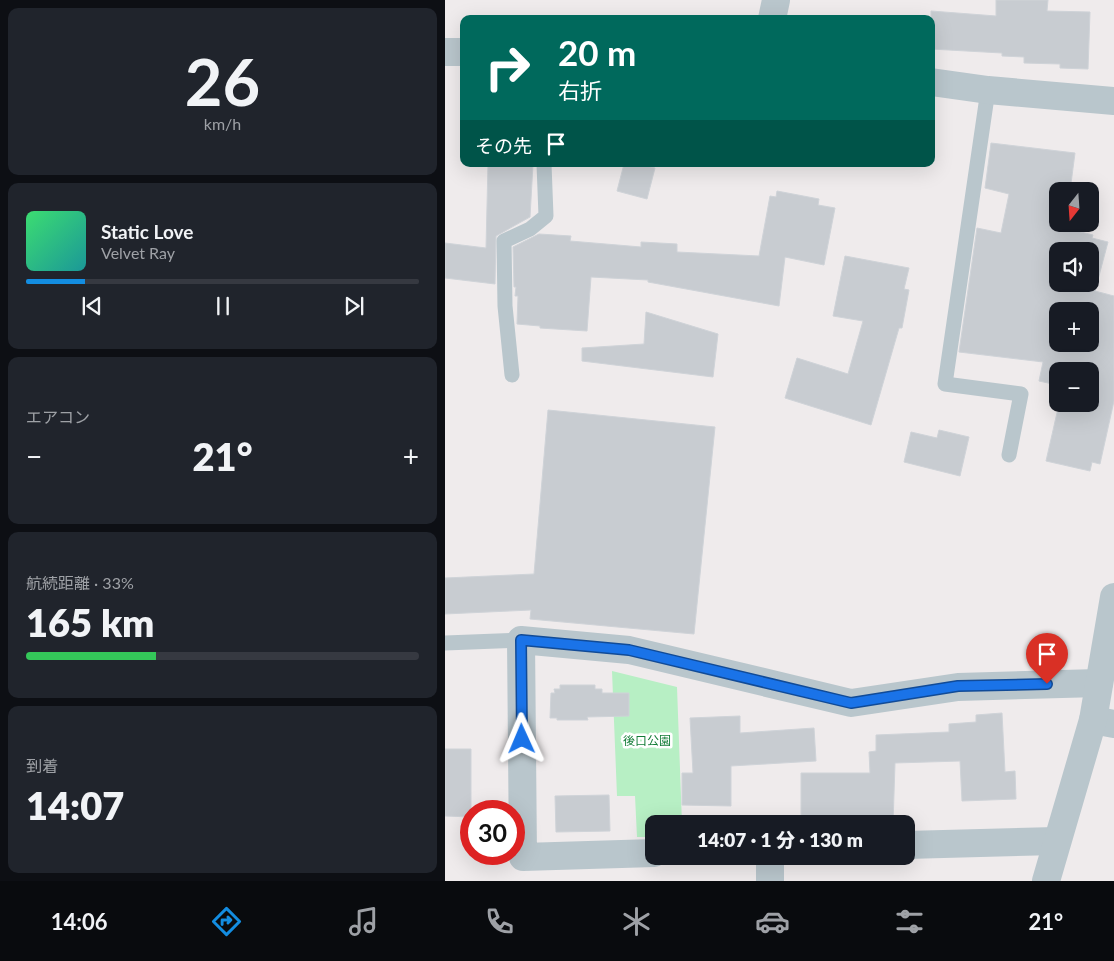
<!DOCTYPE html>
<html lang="ja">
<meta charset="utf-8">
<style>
:root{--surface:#171b24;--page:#20242c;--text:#f1f3f6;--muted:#9ea1a6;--line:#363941;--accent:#138de1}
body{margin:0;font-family:Lato,"Noto Sans JP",sans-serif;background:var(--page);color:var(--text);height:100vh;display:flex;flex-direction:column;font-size:19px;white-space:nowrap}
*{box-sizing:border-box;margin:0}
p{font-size:16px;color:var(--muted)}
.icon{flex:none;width:28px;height:28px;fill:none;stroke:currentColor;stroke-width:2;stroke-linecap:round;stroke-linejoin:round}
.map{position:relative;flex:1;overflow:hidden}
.drawer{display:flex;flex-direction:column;gap:8px;padding:8px;background:#0d0f14;width:445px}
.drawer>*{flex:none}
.hud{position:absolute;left:15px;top:15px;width:475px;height:152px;border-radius:10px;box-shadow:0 5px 20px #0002;background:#00695c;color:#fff;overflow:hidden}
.needle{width:32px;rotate:197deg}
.buttons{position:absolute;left:604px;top:182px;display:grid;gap:10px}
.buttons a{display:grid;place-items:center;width:50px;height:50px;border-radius:10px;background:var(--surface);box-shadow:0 5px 20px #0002;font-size:25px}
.speed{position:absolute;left:15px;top:800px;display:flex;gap:10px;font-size:25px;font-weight:700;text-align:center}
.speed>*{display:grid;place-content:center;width:65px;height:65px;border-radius:50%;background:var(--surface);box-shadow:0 5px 20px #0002;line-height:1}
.speed .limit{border:8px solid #d22;background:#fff;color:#111}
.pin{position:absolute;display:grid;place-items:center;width:42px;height:42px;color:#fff;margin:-51px -21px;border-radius:50% 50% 50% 0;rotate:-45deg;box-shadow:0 0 5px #0007}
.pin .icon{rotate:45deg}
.me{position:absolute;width:55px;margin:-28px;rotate:359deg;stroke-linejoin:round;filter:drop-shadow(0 0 4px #0008)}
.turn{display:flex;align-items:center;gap:18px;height:105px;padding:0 15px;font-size:22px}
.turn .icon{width:65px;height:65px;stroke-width:2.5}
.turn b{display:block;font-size:35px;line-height:42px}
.then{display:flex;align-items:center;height:48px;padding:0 15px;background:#0003;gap:10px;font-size:19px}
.big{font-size:38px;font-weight:800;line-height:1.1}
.drawer .widget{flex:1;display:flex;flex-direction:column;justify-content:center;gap:8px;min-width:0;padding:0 18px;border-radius:10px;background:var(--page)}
.drawer .dial{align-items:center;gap:0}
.dial b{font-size:65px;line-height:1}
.song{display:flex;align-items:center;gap:15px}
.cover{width:60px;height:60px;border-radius:8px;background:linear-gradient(135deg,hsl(140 70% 55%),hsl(180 70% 35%))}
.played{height:5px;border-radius:2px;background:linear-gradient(90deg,var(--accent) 15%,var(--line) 15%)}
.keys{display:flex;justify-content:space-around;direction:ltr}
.heat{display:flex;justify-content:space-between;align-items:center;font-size:28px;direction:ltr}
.charge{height:8px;border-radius:4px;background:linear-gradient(90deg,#34c759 33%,var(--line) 0)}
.trip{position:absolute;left:200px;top:815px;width:270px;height:50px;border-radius:10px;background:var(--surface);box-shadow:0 5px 20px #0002;font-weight:800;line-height:50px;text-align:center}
.dock{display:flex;height:80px;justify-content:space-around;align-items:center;background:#090b0e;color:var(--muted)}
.dock .icon{width:35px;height:35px}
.dock .active{color:var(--accent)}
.dock b{font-size:22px;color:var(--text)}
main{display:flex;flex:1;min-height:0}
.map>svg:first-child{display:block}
.green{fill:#b7efc4}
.building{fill:#c8ccd1;stroke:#cfd3d8;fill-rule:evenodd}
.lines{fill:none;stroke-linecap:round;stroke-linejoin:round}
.service{stroke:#b9c6cc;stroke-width:15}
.minor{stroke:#b9c6cc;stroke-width:28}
.tertiary{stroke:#b9c6cc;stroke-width:28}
.route-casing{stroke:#114b97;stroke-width:12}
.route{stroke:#1a73e8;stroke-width:9}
.labels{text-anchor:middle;stroke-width:5;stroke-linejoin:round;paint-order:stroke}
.park-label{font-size:12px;fill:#137c37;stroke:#fff}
</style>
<main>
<section class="drawer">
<div class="widget dial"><b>26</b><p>km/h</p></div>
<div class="widget">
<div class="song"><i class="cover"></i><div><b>Static Love</b><p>Velvet Ray</p></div></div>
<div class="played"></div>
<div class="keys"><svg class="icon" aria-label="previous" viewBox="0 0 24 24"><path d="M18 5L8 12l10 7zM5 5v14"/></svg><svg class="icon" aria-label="pause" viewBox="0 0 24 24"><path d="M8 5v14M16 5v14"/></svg><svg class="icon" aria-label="next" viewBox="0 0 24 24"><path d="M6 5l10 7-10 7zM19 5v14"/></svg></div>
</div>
<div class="widget"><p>エアコン</p>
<div class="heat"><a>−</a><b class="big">21°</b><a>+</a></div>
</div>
<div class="widget"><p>航続距離 · 33%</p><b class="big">165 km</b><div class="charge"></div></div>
<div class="widget"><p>到着</p><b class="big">14:07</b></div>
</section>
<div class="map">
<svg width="669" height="881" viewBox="0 0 669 881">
<rect width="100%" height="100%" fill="#efebec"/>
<path class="green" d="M 167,671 L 232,687 L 237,824 L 209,824 L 209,837 L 192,837 L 190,796 L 172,796 Z"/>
<path class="building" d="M 551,0 L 603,0 L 602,11 L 645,12 L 643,69 L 615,68 L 615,64 L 579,63 L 579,57 L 557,56 L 557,53 L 486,49 L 486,11 L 551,16 Z
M 546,143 L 630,153 L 625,191 L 612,191 L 612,224 L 621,224 L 620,228 L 648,235 L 647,238 L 663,242 L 650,291 L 669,296 L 669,401 L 655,464 L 647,462 L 645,471 L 601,461 L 614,404 L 645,404 L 645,371 L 612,371 L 612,385 L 594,381 L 598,362 L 514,352 L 532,228 L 556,233 L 564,194 L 540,188 ZM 612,251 L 645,251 L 645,284 L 612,284 ZM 612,311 L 645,311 L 645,344 L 612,344 Z
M 43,164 L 88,164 L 85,217 L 51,236 L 50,284 L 0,278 L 0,243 L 41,248 Z
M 179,164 L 192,164 L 210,168 L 202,199 L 172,191 Z
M 332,191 L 374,199 L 373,205 L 390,208 L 379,265 L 340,257 L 334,306 L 203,282 L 203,280 L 146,277 L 142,331 L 95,328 L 95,326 L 72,324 L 73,296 L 70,296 L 71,287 L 69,287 L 68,247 L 94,234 L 126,236 L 125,241 L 196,247 L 196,242 L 232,244 L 232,252 L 314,256 L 325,196 L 331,197 Z
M 400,256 L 464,268 L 459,289 L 464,290 L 457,328 L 454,328 L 426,425 L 340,398 L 352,358 L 403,374 L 418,321 L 388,316 Z
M 201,312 L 273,334 L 268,377 L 137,361 L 137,348 L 199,344 Z
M 103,410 L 270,427 L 249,634 L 85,619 L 86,610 L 0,614 L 0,578 L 89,574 Z
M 494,430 L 524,437 L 515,476 L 459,462 L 466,432 L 492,438 Z
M 115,685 L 150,685 L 150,689 L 157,689 L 157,693 L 184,693 L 184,716 L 142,717 L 143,720 L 112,720 L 112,718 L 105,718 L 106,693 L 110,693 L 109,689 L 115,689 Z
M 557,713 L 560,772 L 570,771 L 571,799 L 517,801 L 515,761 L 450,763 L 448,824 L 399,824 L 399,818 L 356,818 L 356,773 L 425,773 L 424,752 L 431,751 L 431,735 L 504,732 L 504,724 L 531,722 L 531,715 Z
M 295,716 L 295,733 L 369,728 L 371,761 L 286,766 L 286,806 L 237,805 L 237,773 L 248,773 L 245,718 Z
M 0,749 L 26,749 L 26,817 L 0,816 Z
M 164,795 L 165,831 L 111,832 L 110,796 Z"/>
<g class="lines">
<path class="service" d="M 543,90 L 500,384 L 576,394 L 564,455
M 67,375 L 60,306 L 59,241 L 85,229 L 101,216 L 99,164
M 0,643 L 76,640"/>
<path class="minor" d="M 327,19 L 331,0
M 0,52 L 19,52
M 486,82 L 543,90 L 669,101
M 648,720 L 669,724
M 461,845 L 611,841
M 209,853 L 78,857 L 76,640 L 184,650 L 406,703 L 513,687 L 654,683
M 325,881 L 325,856"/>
<path class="tertiary" d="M 601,881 L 648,720 L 669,597"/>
</g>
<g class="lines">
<defs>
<path id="route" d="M 77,739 L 76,640 L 184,650 L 406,703 L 513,686 L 602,684"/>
</defs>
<use href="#route" class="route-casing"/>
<use href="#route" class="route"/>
</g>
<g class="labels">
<g class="park-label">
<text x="202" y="745">後口公園</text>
</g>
</g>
</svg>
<div class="buttons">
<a><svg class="needle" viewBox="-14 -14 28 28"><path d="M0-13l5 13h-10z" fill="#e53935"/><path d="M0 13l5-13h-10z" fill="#9ea1a6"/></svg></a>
<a><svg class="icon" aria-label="sound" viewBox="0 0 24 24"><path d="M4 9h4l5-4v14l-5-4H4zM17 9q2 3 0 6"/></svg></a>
<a>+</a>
<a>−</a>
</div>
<div class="speed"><div class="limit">30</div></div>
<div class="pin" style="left:602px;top:684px;background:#d93025"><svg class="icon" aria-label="arrive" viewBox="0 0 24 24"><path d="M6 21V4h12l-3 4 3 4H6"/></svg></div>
<svg class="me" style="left:77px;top:739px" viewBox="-20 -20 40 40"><path d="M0-17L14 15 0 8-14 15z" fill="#1a73e8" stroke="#fff" stroke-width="4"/></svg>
<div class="trip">14:07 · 1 分 · 130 m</div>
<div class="hud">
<div class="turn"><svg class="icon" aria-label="right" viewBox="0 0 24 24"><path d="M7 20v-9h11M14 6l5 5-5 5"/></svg><div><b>20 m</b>右折</div></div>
<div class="then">その先<svg class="icon" aria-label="arrive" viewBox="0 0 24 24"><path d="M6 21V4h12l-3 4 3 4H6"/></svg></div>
</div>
</div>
</main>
<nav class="dock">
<b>14:06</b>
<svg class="icon active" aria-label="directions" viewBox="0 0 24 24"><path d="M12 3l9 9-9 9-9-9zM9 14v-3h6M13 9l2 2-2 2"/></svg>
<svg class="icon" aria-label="music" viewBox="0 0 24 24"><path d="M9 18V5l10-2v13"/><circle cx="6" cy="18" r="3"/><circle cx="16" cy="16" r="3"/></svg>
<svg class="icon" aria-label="phone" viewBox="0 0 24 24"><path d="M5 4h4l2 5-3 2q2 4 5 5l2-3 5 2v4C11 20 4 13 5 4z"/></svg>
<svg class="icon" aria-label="climate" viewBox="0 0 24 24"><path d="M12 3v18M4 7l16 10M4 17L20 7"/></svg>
<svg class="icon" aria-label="car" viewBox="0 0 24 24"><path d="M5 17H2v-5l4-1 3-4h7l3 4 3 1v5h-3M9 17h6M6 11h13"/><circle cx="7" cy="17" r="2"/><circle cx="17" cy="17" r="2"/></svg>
<svg class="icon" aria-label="filters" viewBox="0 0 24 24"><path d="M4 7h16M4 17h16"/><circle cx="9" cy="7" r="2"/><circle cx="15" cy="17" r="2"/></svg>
<b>21°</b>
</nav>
